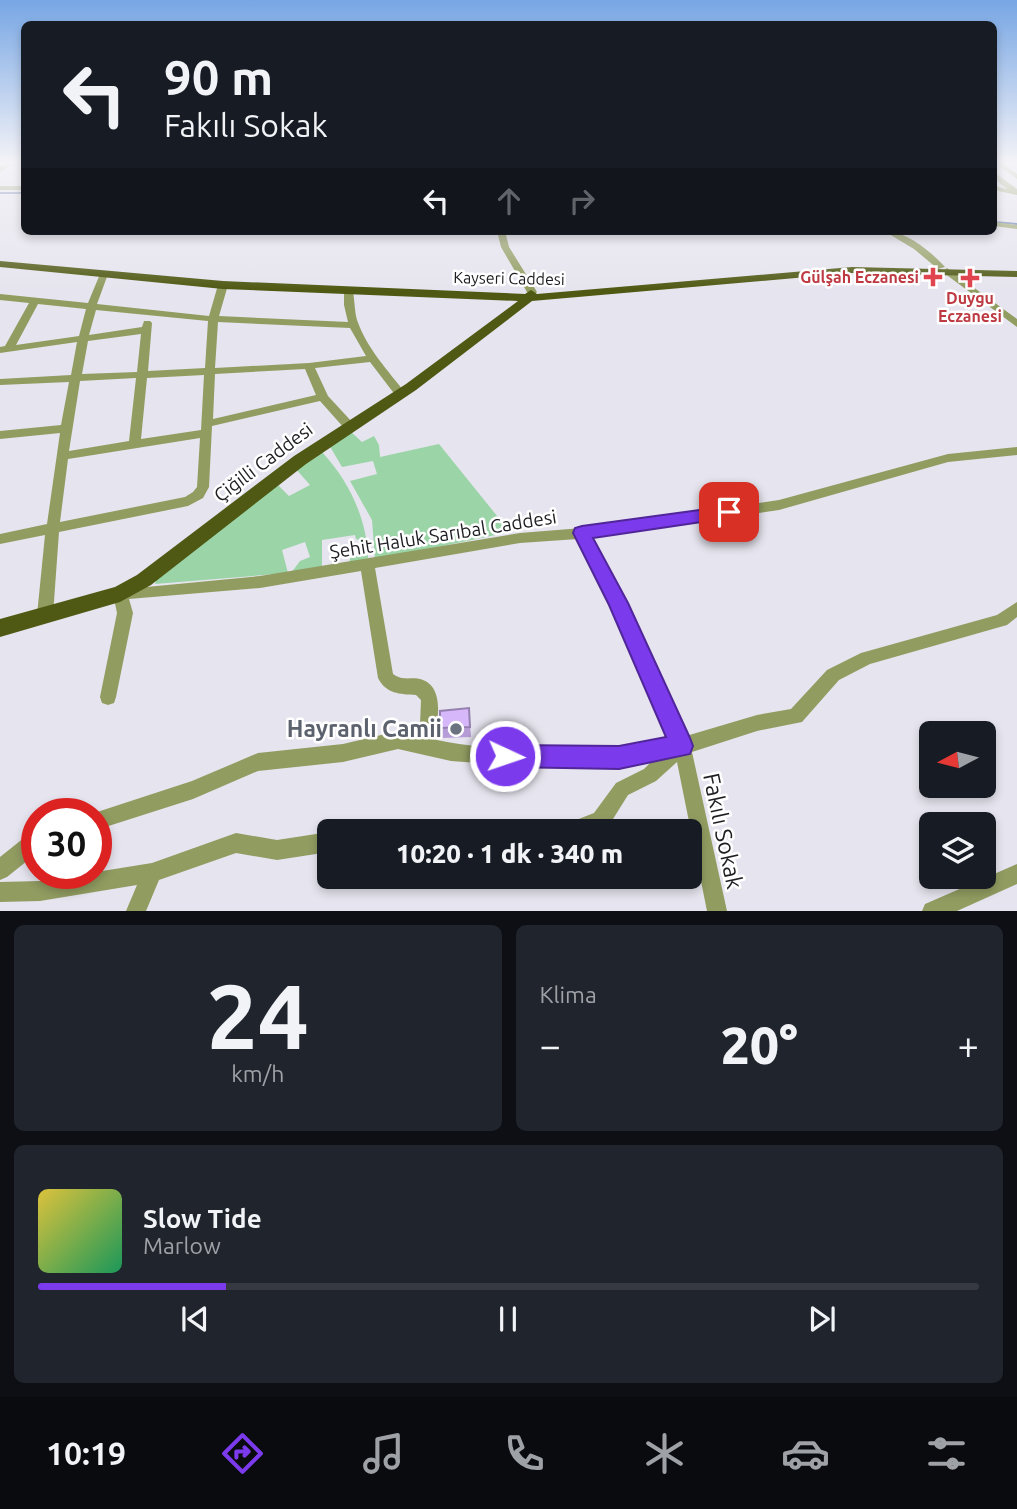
<!DOCTYPE html>
<html lang="tr">
<meta charset="utf-8">
<style>
:root{--surface:#171b24;--page:#20242c;--text:#f1f3f6;--muted:#9ea1a6;--line:#363941;--accent:#7c3aed}
body{margin:0;font-family:Ubuntu,sans-serif;background:var(--page);color:var(--text);height:100vh;display:flex;flex-direction:column;font-size:26px;white-space:nowrap}
*{box-sizing:border-box;margin:0}
p{font-size:23px;color:var(--muted)}
.icon{flex:none;width:38px;height:38px;fill:none;stroke:currentColor;stroke-width:2;stroke-linecap:round;stroke-linejoin:round}
.map{position:relative;height:911px;overflow:hidden}
.panel{display:flex;flex-direction:column;gap:14px;padding:14px;background:#0d0f14;flex:1}
.panel>*{flex:none}
.hud{position:absolute;left:21px;top:21px;width:976px;height:214px;border-radius:10px;box-shadow:0 4px 10px #0003;background:#171b24;color:var(--text);overflow:hidden}
.needle{width:46px;rotate:263deg}
.buttons{position:absolute;left:919px;top:721px;display:grid;gap:14px}
.buttons a{display:grid;place-items:center;width:77px;height:77px;border-radius:10px;background:var(--surface);box-shadow:0 4px 10px #0003;font-size:35px}
.speed{position:absolute;left:21px;top:798px;display:flex;gap:14px;font-size:35px;font-weight:700;text-align:center}
.speed>*{display:grid;place-content:center;width:91px;height:91px;border-radius:50%;background:var(--surface);box-shadow:0 4px 10px #0003;line-height:1}
.speed .limit{border:10px solid #d22;background:#fff;color:#111}
.pin{position:absolute;display:grid;place-items:center;width:60px;height:60px;color:#fff;margin:-30px;border-radius:14px;box-shadow:0 4px 10px #0006}
.me{position:absolute;width:77px;margin:-38px;rotate:93deg;stroke-linejoin:round;filter:drop-shadow(0 0 5px #0008)}
.turn{display:flex;align-items:center;gap:24px;height:147px;padding:0 28px;font-size:32px}
.turn .icon{width:91px;height:91px;stroke-width:2.5}
.turn b{display:block;font-size:49px;line-height:60px}
.lanes{display:flex;align-items:center;height:66px;padding:0 28px;background:#0003;justify-content:center;gap:35px;direction:ltr}
.lanes .off{opacity:.35}
.big{font-size:52px;font-weight:800;line-height:1.1}
.panel .widget{flex:1;display:flex;flex-direction:column;justify-content:center;gap:10px;min-width:0;padding:0 24px;border-radius:10px;background:var(--page)}
.panel .dial{align-items:center;gap:0}
.dial b{font-size:91px;line-height:1}
.song{display:flex;align-items:center;gap:21px}
.cover{width:84px;height:84px;border-radius:10px;background:linear-gradient(135deg,hsl(50 70% 55%),hsl(150 70% 35%))}
.played{height:7px;border-radius:4px;background:linear-gradient(90deg,var(--accent) 20%,var(--line) 20%)}
.keys{display:flex;justify-content:space-around;direction:ltr}
.heat{display:flex;justify-content:space-between;align-items:center;font-size:38px;direction:ltr}
.panel .tiles{flex:1;display:grid;gap:14px;grid-template-columns:1fr 1fr}
.widget:last-child{grid-column:span 2}
.trip{position:absolute;left:317px;top:819px;width:385px;height:70px;border-radius:10px;background:var(--surface);box-shadow:0 4px 10px #0003;font-weight:800;line-height:70px;text-align:center}
.dock{display:flex;height:112px;justify-content:space-around;align-items:center;background:#090b0e;color:var(--muted)}
.dock .icon{width:49px;height:49px}
.dock .selected{color:var(--accent)}
.dock b{font-size:32px;color:var(--text)}
.map>svg:first-child{display:block}
.green{fill:#9bd4a7}
.lines{fill:none;stroke-linecap:round;stroke-linejoin:round}
.stream{stroke:#566ea5;stroke-width:2}
.minor{fill:#919c61;fill-rule:evenodd}
.major{fill:#4f5913;fill-rule:evenodd}
.wall{fill:#b79dd7}
.building{fill:#d5b7fa;stroke:#9580af;stroke-width:2}
.route{fill:#7c3aed;stroke:#51269a;stroke-width:2}
.health-dot{fill:#e0444e;stroke:#fff;stroke-width:2.5}
.worship-dot{fill:#6b7280;stroke:#fff;stroke-width:2.5}
.labels{text-anchor:middle;stroke-width:5;stroke-linejoin:round;paint-order:stroke}
.far-health-label{font-size:16px;font-weight:bold;fill:#be3a42;stroke:#fff;text-anchor:end}
.far-street-label{font-size:16px;fill:#1e1d21;stroke:#fff}
.street-label{font-size:19px;fill:#1e1d21;stroke:#fff}
.near-worship-label{font-size:23px;font-weight:bold;fill:#5b616d;stroke:#fff;text-anchor:end}
.near-street-label{font-size:23px;fill:#1e1d21;stroke:#fff}
</style>
<div class="map">
<svg width="1017" height="911" viewBox="0 0 1017 911">
<rect width="100%" height="100%" fill="#e6e4ee"/>
<path class="green" d="M 350,431 L 362,442 L 374,436 L 379,445 L 380,457 L 439,444 L 510,532 L 375,560 L 372,520 L 350,481 L 377,474 L 373,461 L 342,467 L 328,443 Z
M 322,452 C 349,481 367,519 368,558 L 349,565 L 351,554 L 360,552 L 359,540 L 356,539 L 355,535 L 322,540 L 322,569 L 291,573 L 300,561 L 310,557 L 305,542 L 282,550 L 288,573 L 155,584 L 156,580 L 276,483 L 289,496 L 310,485 L 295,468 Z"/>
<g class="lines">
<path class="stream" d="M 0,193 L 24,193
M 994,222 L 1017,224"/>
<path class="minor" d="M 8,162 L 16,162 L 0,172 L 0,167 Z
M 994,162 L 1001,162 L 1017,174 L 1017,179 Z
M 994,172 L 1017,189 L 1017,195 L 994,190 L 994,186 L 1007,189 L 994,178 Z
M 0,186 L 24,186 L 24,190 L 0,190 Z
M 994,222 L 1017,225 L 1017,229 L 994,226 Z
M 497,231 L 505,231 L 509,247 L 537,292 L 535,294 L 529,294 L 527,292 L 501,247 Z
M 884,231 C 907,231 930,251 945,267 L 938,269 L 914,249 Z
M 947,268 L 1017,319 L 1017,327 L 944,273 L 943,271 Z
M 104,271 L 108,274 L 97,304 L 209,316 L 218,285 L 223,282 L 228,285 L 219,316 L 348,322 L 344,305 L 344,290 L 349,287 L 352,288 C 355,298 354,310 357,320 C 367,349 388,370 406,394 L 400,398 L 396,396 L 370,362 L 315,368 L 328,396 L 353,423 L 355,426 L 353,429 L 345,429 L 320,401 L 212,426 L 209,487 L 203,498 L 188,506 L 59,532 L 53,615 L 50,620 L 45,621 L 40,620 L 37,615 L 45,535 L 0,544 L 0,534 L 47,524 L 60,433 L 0,439 L 0,431 L 61,425 L 69,382 L 0,385 L 0,379 L 71,375 L 77,342 L 0,353 L 0,347 L 5,346 L 29,303 L 0,300 L 0,294 L 88,303 L 100,274 ZM 38,304 L 86,309 L 79,336 L 16,345 ZM 96,310 L 208,321 L 205,368 L 148,371 L 152,323 L 150,321 L 144,321 L 142,327 L 89,335 ZM 218,322 L 350,328 L 366,356 L 309,363 L 215,368 ZM 141,334 L 137,372 L 82,374 L 88,341 ZM 305,369 L 316,395 L 213,419 L 215,374 ZM 204,375 L 201,430 L 141,439 L 147,378 ZM 136,378 L 129,441 L 69,451 L 80,381 ZM 200,438 L 197,487 L 193,492 L 185,497 L 60,522 L 68,459 Z
M 1017,447 L 1017,455 L 948,462 L 779,510 L 591,537 L 625,603 L 686,736 L 757,715 L 791,709 L 827,670 L 861,653 L 997,615 L 1017,602 L 1017,617 L 1007,625 L 870,664 L 839,680 L 802,722 L 757,731 L 692,752 L 727,911 L 707,911 L 677,762 L 656,781 L 628,795 L 608,827 L 596,831 L 563,831 L 566,824 L 594,813 L 616,783 L 644,769 L 653,760 L 619,767 L 532,767 L 451,761 L 398,749 L 343,762 L 258,771 L 193,799 L 96,830 L 96,814 L 91,814 L 192,781 L 258,753 L 343,744 L 398,731 L 415,735 L 420,725 L 421,700 L 416,695 C 400,694 386,694 378,678 L 361,571 L 260,588 L 129,599 L 133,613 L 116,697 L 114,703 L 108,705 L 102,703 L 100,697 L 117,613 L 113,594 L 115,590 L 260,576 L 520,533 L 582,528 L 779,500 L 948,454 ZM 578,539 L 611,604 L 670,740 C 653,743 634,748 617,749 C 561,752 485,751 432,739 C 439,723 445,685 420,679 C 410,677 402,681 393,674 L 375,568 L 520,543 Z
M 467,821 L 504,821 L 511,824 L 514,831 L 458,831 L 460,824 Z
M 37,830 L 37,853 L 7,877 L 0,880 L 0,857 L 30,833 Z
M 329,832 L 329,852 L 277,860 L 236,853 L 159,880 L 146,911 L 126,911 L 137,885 L 40,901 L 0,902 L 0,882 L 40,881 L 152,863 L 236,833 L 277,840 Z
M 1017,864 L 1017,884 L 957,911 L 922,911 L 925,904 Z"/>
<path class="major" d="M 0,261 L 223,281 L 525,294 L 531,290 L 537,294 L 852,267 L 1017,271 L 1017,277 L 852,273 L 532,301 L 416,390 L 306,464 L 151,585 L 120,602 L 0,637 L 0,619 L 115,587 L 137,575 L 294,456 L 406,384 L 518,301 L 223,289 L 0,267 Z"/>
</g>
<path class="wall" d="M 469,708 L 471,737 L 442,738 L 440,728 Z"/>
<path class="building" d="M 469,708 L 470,727 L 440,728 L 440,711 Z"/>
<linearGradient id="sky" x2="0" y2="1"><stop stop-color="#77a6e4"/><stop offset="0.56" stop-color="#f4f3f7"/><stop offset="1" stop-color="#f4f3f7" stop-opacity="0"/></linearGradient>
<rect width="1017" height="290" fill="url(#sky)"/>
<path class="route" d="M 729,506 L 735,507 L 738,512 L 735,517 L 593,538 L 628,603 L 690,738 L 693,746 L 690,754 L 619,769 L 505,767 L 497,764 L 494,756 L 497,748 L 505,745 L 619,746 L 666,737 L 609,605 L 573,533 L 575,528 L 582,526 Z"/>
<g class="health-dot">
<path d="M929.5 266.5h7v7h7v7h-7v7h-7v-7h-7v-7h7z"/>
<path d="M966.5 267.5h7v7h7v7h-7v7h-7v-7h-7v-7h7z"/>
</g>
<circle class="worship-dot" cx="456" cy="729" r="7"/>
<g class="labels">
<g class="far-health-label">
<text x="919" y="283">Gülşah Eczanesi</text>
<text x="970" y="304" text-anchor="middle">Duygu<tspan x="970" dy="18">Eczanesi</tspan></text>
</g>
<g class="far-street-label">
<text transform="translate(509 278) rotate(1)" y="6">Kayseri Caddesi</text>
</g>
<g class="street-label">
<text transform="translate(263 462) rotate(-37)" y="7">Çiğilli Caddesi</text>
<text transform="translate(443 534) rotate(-9)" y="7">Şehit Haluk Sarıbal Caddesi</text>
</g>
<g class="near-worship-label">
<text x="442" y="737">Hayranlı Camii</text>
</g>
<g class="near-street-label">
<text transform="translate(723 831) rotate(78)" y="8">Fakılı Sokak</text>
</g>
</g>
</svg>
<div class="buttons">
<a><svg class="needle" viewBox="-14 -14 28 28"><path d="M0-13l5 13h-10z" fill="#e53935"/><path d="M0 13l5-13h-10z" fill="#9ea1a6"/></svg></a>
<a><svg class="icon" aria-label="layers" viewBox="0 0 24 24"><path d="M12 4l9 5-9 5-9-5zM3 14l9 5 9-5"/></svg></a>
</div>
<div class="speed"><div class="limit">30</div></div>
<div class="pin" style="left:729px;top:512px;background:#d93025"><svg class="icon" aria-label="arrive" viewBox="0 0 24 24"><path d="M6 21V4h12l-3 4 3 4H6"/></svg></div>
<svg class="me" style="left:505px;top:756px" viewBox="-20 -20 40 40"><circle r="17" fill="#7c3aed" stroke="#fff" stroke-width="3"/><path d="M0-11L8 9 0 5-8 9z" fill="#fff"/></svg>
<div class="trip">10:20 · 1 dk · 340 m</div>
<div class="hud">
<div class="turn"><svg class="icon" aria-label="left" viewBox="0 0 24 24"><path d="M17 20v-9H6M10 6l-5 5 5 5"/></svg><div><b>90 m</b>Fakılı Sokak</div></div>
<div class="lanes"><svg class="icon" aria-label="left" viewBox="0 0 24 24"><path d="M17 20v-9H6M10 6l-5 5 5 5"/></svg><svg class="icon off" aria-label="ahead" viewBox="0 0 24 24"><path d="M12 20V5M6 11l6-6 6 6"/></svg><svg class="icon off" aria-label="right" viewBox="0 0 24 24"><path d="M7 20v-9h11M14 6l5 5-5 5"/></svg></div>
</div>
</div>
<section class="panel">
<div class="tiles">
<div class="widget dial"><b>24</b><p>km/h</p></div>
<div class="widget"><p>Klima</p>
<div class="heat"><a>−</a><b class="big">20°</b><a>+</a></div>
</div>
<div class="widget">
<div class="song"><i class="cover"></i><div><b>Slow Tide</b><p>Marlow</p></div></div>
<div class="played"></div>
<div class="keys"><svg class="icon" aria-label="previous" viewBox="0 0 24 24"><path d="M18 5L8 12l10 7zM5 5v14"/></svg><svg class="icon" aria-label="pause" viewBox="0 0 24 24"><path d="M8 5v14M16 5v14"/></svg><svg class="icon" aria-label="next" viewBox="0 0 24 24"><path d="M6 5l10 7-10 7zM19 5v14"/></svg></div>
</div>
</div>
</section>
<nav class="dock">
<b>10:19</b>
<svg class="icon selected" aria-label="directions" viewBox="0 0 24 24"><path d="M12 3l9 9-9 9-9-9zM9 14v-3h6M13 9l2 2-2 2"/></svg>
<svg class="icon" aria-label="music" viewBox="0 0 24 24"><path d="M9 18V5l10-2v13"/><circle cx="6" cy="18" r="3"/><circle cx="16" cy="16" r="3"/></svg>
<svg class="icon" aria-label="phone" viewBox="0 0 24 24"><path d="M5 4h4l2 5-3 2q2 4 5 5l2-3 5 2v4C11 20 4 13 5 4z"/></svg>
<svg class="icon" aria-label="climate" viewBox="0 0 24 24"><path d="M12 3v18M4 7l16 10M4 17L20 7"/></svg>
<svg class="icon" aria-label="car" viewBox="0 0 24 24"><path d="M5 17H2v-5l4-1 3-4h7l3 4 3 1v5h-3M9 17h6M6 11h13"/><circle cx="7" cy="17" r="2"/><circle cx="17" cy="17" r="2"/></svg>
<svg class="icon" aria-label="filters" viewBox="0 0 24 24"><path d="M4 7h16M4 17h16"/><circle cx="9" cy="7" r="2"/><circle cx="15" cy="17" r="2"/></svg>
</nav>
